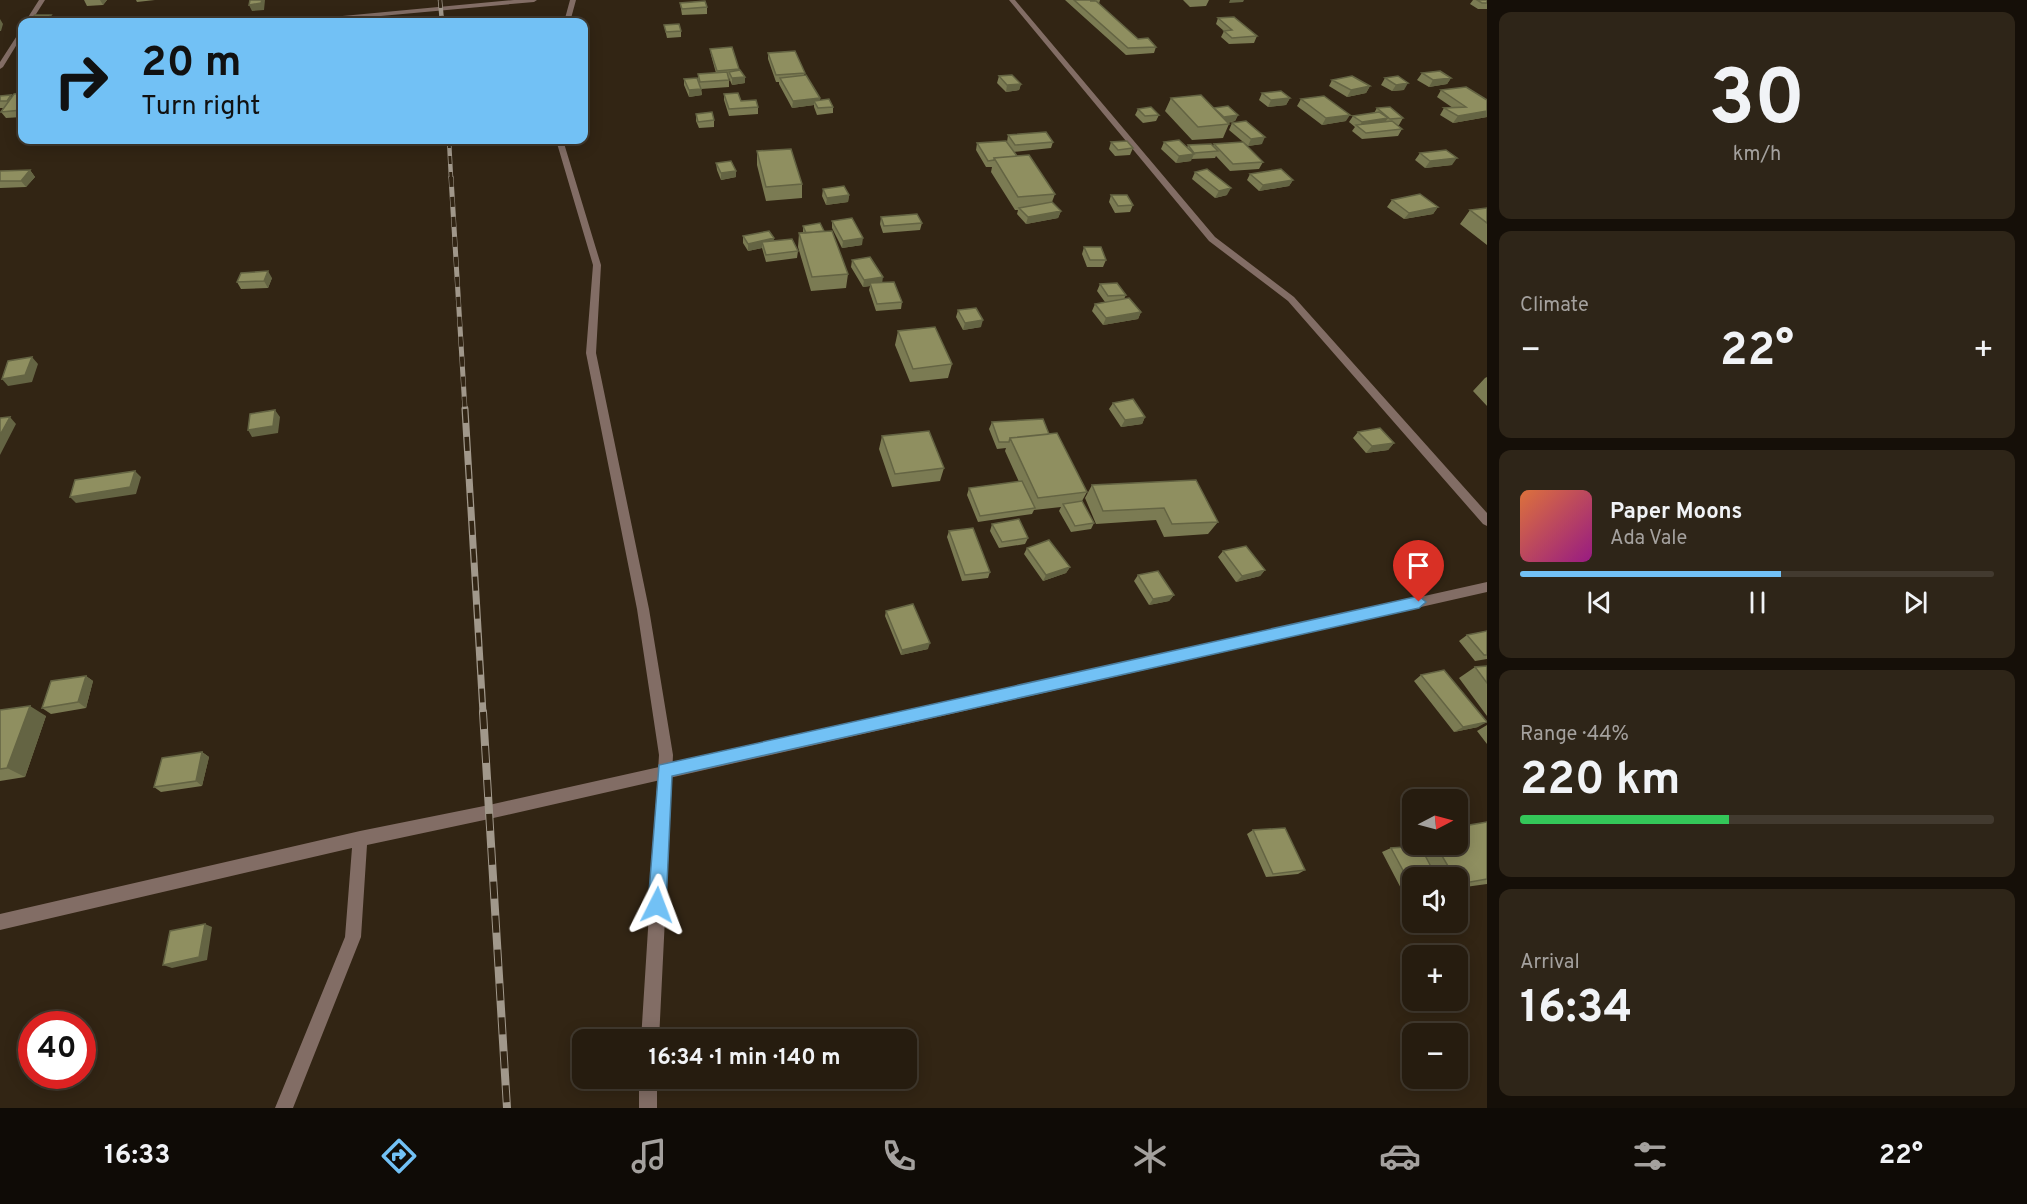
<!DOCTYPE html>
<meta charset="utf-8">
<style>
:root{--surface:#261c0f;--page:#2e2518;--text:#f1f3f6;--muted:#a4a19e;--line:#423a2f;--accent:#72c1f5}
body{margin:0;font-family:Overpass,sans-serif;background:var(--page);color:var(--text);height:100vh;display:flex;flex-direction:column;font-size:22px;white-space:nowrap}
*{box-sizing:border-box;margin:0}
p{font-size:20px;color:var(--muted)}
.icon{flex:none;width:33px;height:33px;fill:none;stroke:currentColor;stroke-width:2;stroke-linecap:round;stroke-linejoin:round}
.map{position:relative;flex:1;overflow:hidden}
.sheet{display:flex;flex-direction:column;gap:12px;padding:12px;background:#150f08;width:540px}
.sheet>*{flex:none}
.banner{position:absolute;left:18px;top:18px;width:570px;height:126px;border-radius:12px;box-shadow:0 3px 15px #0003,0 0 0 2px var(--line);background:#72c1f5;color:#111;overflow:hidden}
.needle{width:39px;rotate:84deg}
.tools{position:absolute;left:1402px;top:789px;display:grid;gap:12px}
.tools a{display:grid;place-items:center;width:66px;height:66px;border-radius:12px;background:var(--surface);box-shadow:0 3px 15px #0003,0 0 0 2px var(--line);font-size:30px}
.speed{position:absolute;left:18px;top:1011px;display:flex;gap:12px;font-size:30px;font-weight:700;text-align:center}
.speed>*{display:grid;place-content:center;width:78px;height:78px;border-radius:50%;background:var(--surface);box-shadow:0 3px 15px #0003,0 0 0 2px var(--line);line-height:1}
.speed .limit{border:9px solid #d22;background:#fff;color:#111}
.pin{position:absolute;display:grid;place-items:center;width:51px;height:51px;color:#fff;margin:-62px -26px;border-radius:50% 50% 50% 0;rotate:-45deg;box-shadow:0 0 6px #0007}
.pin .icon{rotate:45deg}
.me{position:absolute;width:66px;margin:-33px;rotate:3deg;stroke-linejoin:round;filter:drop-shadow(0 0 4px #0008)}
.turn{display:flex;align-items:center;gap:21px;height:126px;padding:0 24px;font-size:27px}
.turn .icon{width:78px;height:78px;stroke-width:2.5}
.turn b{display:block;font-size:42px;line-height:51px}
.big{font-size:45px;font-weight:700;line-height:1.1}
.sheet .card{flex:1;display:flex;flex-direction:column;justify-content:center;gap:9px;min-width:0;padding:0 21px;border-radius:12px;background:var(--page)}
.sheet .dial{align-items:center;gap:0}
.dial b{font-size:78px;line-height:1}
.song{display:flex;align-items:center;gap:18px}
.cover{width:72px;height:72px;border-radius:9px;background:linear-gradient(135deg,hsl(20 70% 55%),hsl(310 70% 35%))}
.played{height:6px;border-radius:3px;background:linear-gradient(90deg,var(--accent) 55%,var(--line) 55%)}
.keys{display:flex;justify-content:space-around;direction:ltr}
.heat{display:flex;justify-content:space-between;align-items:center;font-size:33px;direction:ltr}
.charge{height:9px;border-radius:4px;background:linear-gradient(90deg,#34c759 44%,var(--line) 0)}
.trip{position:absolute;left:572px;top:1029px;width:345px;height:60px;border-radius:12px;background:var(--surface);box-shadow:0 3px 15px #0003,0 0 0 2px var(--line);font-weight:700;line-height:60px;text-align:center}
.dock{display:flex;height:96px;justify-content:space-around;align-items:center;background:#0f0b06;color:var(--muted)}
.dock .icon{width:42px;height:42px}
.dock .selected{color:var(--accent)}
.dock b{font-size:27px;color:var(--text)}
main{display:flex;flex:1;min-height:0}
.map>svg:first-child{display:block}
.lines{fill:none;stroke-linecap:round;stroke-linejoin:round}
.minor{fill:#826d65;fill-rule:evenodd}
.tertiary{fill:#826d65;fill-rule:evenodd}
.rail-far3-casing{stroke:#a1988b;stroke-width:4.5}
.rail-far2-casing{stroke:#a1988b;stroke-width:5}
.rail-far1-casing{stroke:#a1988b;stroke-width:7}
.rail-casing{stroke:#a1988b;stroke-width:8}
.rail-far3{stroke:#322514;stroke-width:3;stroke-dasharray:8;stroke-linecap:butt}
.rail-far2{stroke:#322514;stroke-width:4;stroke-dasharray:10;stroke-linecap:butt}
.rail-far1{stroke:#322514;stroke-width:4.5;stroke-dasharray:14;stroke-linecap:butt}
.rail{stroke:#322514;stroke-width:6;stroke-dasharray:17;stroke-linecap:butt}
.wall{fill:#7b7b53}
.shaded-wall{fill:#646443}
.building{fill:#8f8f60;stroke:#646443;stroke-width:1.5}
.route{fill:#72c1f5;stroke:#4a7d9f;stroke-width:1.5}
</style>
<main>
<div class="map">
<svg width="1487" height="1108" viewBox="0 0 1487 1108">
<rect width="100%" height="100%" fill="#322514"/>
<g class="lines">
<path class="minor" d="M 39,0 L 45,0 L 31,22 L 25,22 Z
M 514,0 L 537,0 L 534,2 L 315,22 L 297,22 L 300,20 Z
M 1009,0 L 1015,0 L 1215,237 L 1294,297 L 1487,513 L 1487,526 L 1483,524 L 1288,301 L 1209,241 Z
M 22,30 L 22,36 L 3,67 L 0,69 L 0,62 L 20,31 Z
M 1487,582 L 1487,592 L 489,819 L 367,845 L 361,937 L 293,1108 L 275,1108 L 345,937 L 352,848 L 0,930 L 0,914 L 360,831 L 489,805 Z"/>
<path class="tertiary" d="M 570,0 L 576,0 L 570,22 L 564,22 Z
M 556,140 L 563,140 L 601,265 L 596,353 L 649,609 L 673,755 L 659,1040 L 641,1040 L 659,755 L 637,609 L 586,353 L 593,265 Z
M 639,1078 L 657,1078 L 657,1108 L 639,1108 Z"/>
<defs>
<path id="rail-far3" d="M 440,0 L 442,22
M 449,140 L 451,178"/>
<path id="rail-far2" d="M 451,177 L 465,410"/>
<path id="rail-far1" d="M 465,409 L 483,713"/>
<path id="rail" d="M 483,712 L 507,1108"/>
</defs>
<use href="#rail-far3" class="rail-far3-casing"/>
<use href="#rail-far2" class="rail-far2-casing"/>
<use href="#rail-far1" class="rail-far1-casing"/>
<use href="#rail" class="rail-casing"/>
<use href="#rail-far3" class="rail-far3"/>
<use href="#rail-far2" class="rail-far2"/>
<use href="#rail-far1" class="rail-far1"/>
<use href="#rail" class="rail"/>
</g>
<path class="wall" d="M 84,0 L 107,0 L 103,5 L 87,6 Z
M 136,0 L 155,0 L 137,2 Z
M 1065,0 L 1100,0 L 1099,4 L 1138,39 L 1156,47 L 1154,53 L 1126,55 Z
M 1183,0 L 1209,0 L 1206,6 L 1190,7 Z
M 1473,0 L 1487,0 L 1487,9 L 1478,9 L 1470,4 Z
M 680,3 L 707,7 L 707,14 L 682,15 Z
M 1218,18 L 1257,36 L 1254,43 L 1229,44 L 1221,37 L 1224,31 L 1216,24 Z
M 664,25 L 681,31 L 681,37 L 667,38 Z
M 710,49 L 739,69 L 745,83 L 732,85 L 729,78 L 729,87 L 701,89 L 702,95 L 689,97 L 684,85 L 684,79 L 698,81 L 698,74 L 716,73 L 711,55 Z
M 768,53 L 805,73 L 804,75 L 820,98 L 820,100 L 833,107 L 833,113 L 817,115 L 814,107 L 814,105 L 792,108 L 779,84 L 779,82 L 776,82 L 768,59 Z
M 1422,73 L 1451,78 L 1447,84 L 1429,87 L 1417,80 Z
M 999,76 L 1021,84 L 1019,90 L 1006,92 L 997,83 Z
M 1385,78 L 1404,90 L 1392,91 L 1381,85 Z
M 1332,80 L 1370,86 L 1366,93 L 1347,97 L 1329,86 Z
M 1441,90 L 1487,100 L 1487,117 L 1453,123 L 1440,115 L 1444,108 L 1453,108 L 1437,97 Z
M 22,93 L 22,117 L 6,118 L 1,112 L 3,108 L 0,108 L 0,96 L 12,97 Z
M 1262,93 L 1290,98 L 1286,105 L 1268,107 L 1259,100 Z
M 724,94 L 758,107 L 758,114 L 729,116 L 724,100 Z
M 1171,98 L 1214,108 L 1238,115 L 1235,121 L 1228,123 L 1229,124 L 1223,138 L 1192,140 L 1165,111 Z
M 1301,99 L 1346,121 L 1322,125 L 1297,106 Z
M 1377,108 L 1403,118 L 1399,125 L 1397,125 L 1402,129 L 1398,136 L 1362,139 L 1352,131 L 1355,127 L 1349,122 L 1353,116 L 1374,113 Z
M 1138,109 L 1159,115 L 1156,121 L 1143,123 L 1135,115 Z
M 696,114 L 714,120 L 714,127 L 699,128 L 696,121 Z
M 1232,123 L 1262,144 L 1248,146 L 1229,130 Z
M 1008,135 L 1053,142 L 1051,148 L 1013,152 L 1055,194 L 1052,202 L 1061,211 L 1058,218 L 1026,224 L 1017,214 L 1018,210 L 1015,210 L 991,172 L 992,167 L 986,167 L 976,150 L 977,143 L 1007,142 Z
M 1111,142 L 1133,148 L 1130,155 L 1115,156 L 1109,149 Z
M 1164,142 L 1187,148 L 1188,145 L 1213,146 L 1214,144 L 1263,162 L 1259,169 L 1230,171 L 1216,156 L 1215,158 L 1191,159 L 1191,161 L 1176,163 L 1161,149 Z
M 757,151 L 802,184 L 802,198 L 766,201 L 757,165 Z
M 1420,153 L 1452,165 L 1425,168 L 1415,160 Z
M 716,163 L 736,171 L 736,177 L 721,180 L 717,170 Z
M 30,170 L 35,177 L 26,187 L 0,188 L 0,171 Z
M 1195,172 L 1227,195 L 1215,198 L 1192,179 Z
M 1250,174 L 1293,180 L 1289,186 L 1259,191 L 1247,180 Z
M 823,189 L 849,195 L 848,202 L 826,205 L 822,196 Z
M 1111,195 L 1133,205 L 1130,212 L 1115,213 L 1109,202 Z
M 1392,200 L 1438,207 L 1433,214 L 1404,219 L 1387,207 Z
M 1487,208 L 1487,245 L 1460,224 L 1470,210 Z
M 881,217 L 922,223 L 920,230 L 883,233 L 880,224 Z
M 832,221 L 862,245 L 842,248 L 832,228 Z
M 803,226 L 848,274 L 846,288 L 811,291 L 798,247 L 799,233 L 803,233 Z
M 743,236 L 774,238 L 773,241 L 798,251 L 797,258 L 766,262 L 762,248 L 748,251 L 743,243 Z
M 1084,247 L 1106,260 L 1103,267 L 1087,267 L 1082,254 Z
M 852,260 L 882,282 L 902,302 L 901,309 L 876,311 L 869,290 L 870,286 L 863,287 L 851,267 Z
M 272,278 L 268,288 L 241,289 L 237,282 Z
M 1100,284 L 1126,295 L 1124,299 L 1141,312 L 1138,319 L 1103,325 L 1092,311 L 1095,304 L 1105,302 L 1097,291 Z
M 958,310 L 981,327 L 963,330 L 956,317 Z
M 898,331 L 952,364 L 948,378 L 910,382 L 895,345 Z
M 1487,377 L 1487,406 L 1473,391 L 1485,378 Z
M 1113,403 L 1145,417 L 1142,424 L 1121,427 L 1109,409 Z
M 992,422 L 1049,434 L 1087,492 L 1082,501 L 1094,523 L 1091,529 L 1071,532 L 1059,511 L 1061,507 L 1034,510 L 1032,514 L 978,522 L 967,495 L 969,488 L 1019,482 L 1005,451 L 1006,448 L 997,449 L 989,429 Z
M 1358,432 L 1394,443 L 1388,450 L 1366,453 L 1353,438 Z
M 882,436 L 944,468 L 940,481 L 892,487 L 879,449 Z
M 1092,485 L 1218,522 L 1208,534 L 1164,537 L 1156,520 L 1096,524 L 1085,498 Z
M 992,524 L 1028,538 L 1025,544 L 999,548 L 990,531 Z
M 949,531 L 990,572 L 988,578 L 962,581 L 947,537 Z
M 1027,548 L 1070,567 L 1066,573 L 1043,581 L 1024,554 Z
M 1223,551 L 1265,570 L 1260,576 L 1236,582 L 1218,557 Z
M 1138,575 L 1174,595 L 1169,601 L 1149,605 L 1134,581 Z
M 886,611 L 928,649 L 901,655 L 885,616 Z
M 1487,631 L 1487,659 L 1475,661 L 1459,641 L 1467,635 Z
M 1487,666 L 1487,716 L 1459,678 L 1475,667 Z
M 1421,675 L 1478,727 L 1454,732 L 1414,681 Z
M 86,676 L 93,681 L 86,708 L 51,714 L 42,708 Z
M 0,710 L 46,716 L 25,777 L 0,781 Z
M 1487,725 L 1487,744 L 1477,731 Z
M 202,752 L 209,757 L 202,786 L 161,792 L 154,787 Z
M 1487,822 L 1487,884 L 1458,888 L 1458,878 L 1413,878 L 1413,897 L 1406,898 L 1382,852 L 1391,848 L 1413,846 L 1409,840 L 1413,838 L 1413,844 L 1458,844 Z
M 1253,830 L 1305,870 L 1298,874 L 1266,877 L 1247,834 Z"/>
<path class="shaded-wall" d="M 100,0 L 107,0 L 103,5 Z
M 262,0 L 265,0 L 264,10 L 252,11 L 249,5 Z
M 1230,0 L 1244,0 L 1243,2 L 1229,3 Z
M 51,15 L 55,21 L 54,22 L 44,22 Z
M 0,19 L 3,24 L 1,31 L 0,31 Z
M 745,77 L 745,83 L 732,85 L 732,78 Z
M 1451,78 L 1447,84 L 1429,87 L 1433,80 Z
M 1408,83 L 1404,90 L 1392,91 L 1396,85 Z
M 1021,84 L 1019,90 L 1006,92 L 1007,85 Z
M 1370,86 L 1366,93 L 1347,97 L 1351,90 Z
M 701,89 L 702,95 L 689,97 L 689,90 Z
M 820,98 L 820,104 L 814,101 L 814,105 L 792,108 L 793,101 Z
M 1290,98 L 1286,105 L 1268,107 L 1271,100 Z
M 1487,111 L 1487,117 L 1453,123 L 1458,116 Z
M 1238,115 L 1235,121 L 1221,124 L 1224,117 Z
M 1350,115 L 1346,121 L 1322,125 L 1326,118 Z
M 1388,118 L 1383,125 L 1359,127 L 1362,122 Z
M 1265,137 L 1262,144 L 1248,146 L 1251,139 Z
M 1194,154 L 1191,161 L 1176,163 L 1179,156 Z
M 1457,158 L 1452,165 L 1425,168 L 1430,161 Z
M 30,170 L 35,177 L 26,187 L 21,181 Z
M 736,171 L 736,177 L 721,180 L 721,173 Z
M 1293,180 L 1289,186 L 1259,191 L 1263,185 Z
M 1231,188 L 1227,195 L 1215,198 L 1219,191 Z
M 849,195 L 848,202 L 826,205 L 827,198 Z
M 1438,207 L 1433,214 L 1404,219 L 1409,213 Z
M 1061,211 L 1058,218 L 1026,224 L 1028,217 Z
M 774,238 L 773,245 L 762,242 L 762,248 L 748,251 L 748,244 Z
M 863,238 L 862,245 L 842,248 L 843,241 Z
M 268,271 L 272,278 L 268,288 L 264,281 Z
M 883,277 L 882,284 L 870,283 L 870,286 L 863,287 L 864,280 Z
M 1141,312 L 1138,319 L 1103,325 L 1106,318 Z
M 983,320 L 981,327 L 963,330 L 965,323 Z
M 32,357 L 38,364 L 32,382 L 8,386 L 2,379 Z
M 275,410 L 280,417 L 278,433 L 252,437 L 248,430 Z
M 10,417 L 16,424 L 0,455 L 0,435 Z
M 1145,417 L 1142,424 L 1121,427 L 1125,420 Z
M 1394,443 L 1388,450 L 1366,453 L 1372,446 Z
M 135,471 L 141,477 L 136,494 L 76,503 L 70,497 Z
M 1070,567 L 1066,573 L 1043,581 L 1046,575 Z
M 1265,570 L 1260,576 L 1236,582 L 1242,576 Z
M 1174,595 L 1169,601 L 1149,605 L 1153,599 Z
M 930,643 L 928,649 L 901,655 L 902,650 Z
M 86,676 L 93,681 L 86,708 L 78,702 Z
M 30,706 L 46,716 L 25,777 L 7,768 Z
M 1487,722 L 1478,727 L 1454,732 L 1463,727 Z
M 202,752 L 209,757 L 202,786 L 196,781 Z
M 205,924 L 212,927 L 207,960 L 172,968 L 163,965 Z"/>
<path class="building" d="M 250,0 L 262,0 L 261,3 L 249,5 Z
M 1074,0 L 1095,0 L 1090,1 L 1096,1 L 1138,39 L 1148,38 L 1156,47 L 1128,48 Z
M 1477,0 L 1487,0 L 1487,3 L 1482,3 Z
M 705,1 L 707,7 L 682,9 L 680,3 Z
M 35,15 L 51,15 L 44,22 L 28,22 Z
M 1234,17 L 1257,36 L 1232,38 L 1224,31 L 1232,30 L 1218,18 Z
M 679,24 L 681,31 L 666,32 L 664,25 Z
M 732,47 L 739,69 L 717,71 L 710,49 Z
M 795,51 L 805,73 L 776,75 L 768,53 Z
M 740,70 L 745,77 L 732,78 L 729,72 Z
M 1440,71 L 1451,78 L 1433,80 L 1422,73 Z
M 727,72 L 729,80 L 700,82 L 698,74 Z
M 806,75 L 820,98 L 793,101 L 780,78 Z
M 1012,75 L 1021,84 L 1007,85 L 999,76 Z
M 1352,76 L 1370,86 L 1351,90 L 1332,80 Z
M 1398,76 L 1408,83 L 1396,85 L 1385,78 Z
M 697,78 L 701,89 L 689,90 L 684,79 Z
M 1466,87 L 1487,100 L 1487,111 L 1458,116 L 1444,108 L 1466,107 L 1441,90 Z
M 1281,91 L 1290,98 L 1271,100 L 1262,93 Z
M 22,93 L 22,110 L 1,112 L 14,94 Z
M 738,93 L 741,101 L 756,100 L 758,107 L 729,109 L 724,94 Z
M 11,95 L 7,101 L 0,101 L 0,96 Z
M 1201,95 L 1229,124 L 1198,127 L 1171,98 Z
M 1324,96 L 1350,115 L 1326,118 L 1301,99 Z
M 829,99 L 833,107 L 818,108 L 814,101 Z
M 1228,106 L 1238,115 L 1224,117 L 1214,108 Z
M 1151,107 L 1159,115 L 1145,116 L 1138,109 Z
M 1390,107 L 1403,118 L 1390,119 L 1377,108 Z
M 712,112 L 714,120 L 698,122 L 696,114 Z
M 1379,112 L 1388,118 L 1362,122 L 1353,116 Z
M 1246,121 L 1265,137 L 1251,139 L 1232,123 Z
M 1392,121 L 1402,129 L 1366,133 L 1356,125 Z
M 1046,132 L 1053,142 L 1015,145 L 1008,135 Z
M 1179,140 L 1194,154 L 1179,156 L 1164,142 Z
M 1006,141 L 1017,156 L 994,158 L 994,160 L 988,161 L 977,143 Z
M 1127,141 L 1133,148 L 1118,150 L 1111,142 Z
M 1243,142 L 1263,162 L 1233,164 L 1214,144 Z
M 1211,144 L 1218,151 L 1194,153 L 1188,145 Z
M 791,149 L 802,184 L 766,187 L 757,151 Z
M 1446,150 L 1457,158 L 1430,161 L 1420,153 Z
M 1029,155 L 1055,194 L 1018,197 L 994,158 Z
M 731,161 L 736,171 L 721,173 L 716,163 Z
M 1207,169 L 1231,188 L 1219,191 L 1195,172 Z
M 1281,169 L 1293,180 L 1263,185 L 1250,174 Z
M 30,170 L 21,181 L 0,181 L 0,171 Z
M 844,186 L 849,195 L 827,198 L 823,189 Z
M 1420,194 L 1438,207 L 1409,213 L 1392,200 Z
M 1111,195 L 1127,195 L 1133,205 L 1118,206 Z
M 1052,202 L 1061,211 L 1028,217 L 1019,208 Z
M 1487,208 L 1487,223 L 1470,210 Z
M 917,214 L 922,223 L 884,226 L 881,217 Z
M 852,218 L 863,238 L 843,241 L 832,221 Z
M 820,223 L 824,231 L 806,233 L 803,226 Z
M 769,231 L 774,238 L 748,244 L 743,236 Z
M 832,231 L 848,274 L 812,277 L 799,233 Z
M 792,239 L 798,251 L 766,255 L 762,242 Z
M 1084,247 L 1101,247 L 1106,260 L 1090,260 Z
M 870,257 L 883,277 L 864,280 L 852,260 Z
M 268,271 L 264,281 L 237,282 L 241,273 Z
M 894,282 L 902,302 L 877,304 L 870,283 Z
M 1117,283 L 1126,295 L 1108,296 L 1100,284 Z
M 1129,298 L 1141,312 L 1106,318 L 1095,304 Z
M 976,308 L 983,320 L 965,323 L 958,310 Z
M 935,327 L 952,364 L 913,369 L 898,331 Z
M 32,357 L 25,375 L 2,379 L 8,361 Z
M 1133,399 L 1145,417 L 1125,420 L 1113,403 Z
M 275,410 L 273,426 L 248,430 L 250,414 Z
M 10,417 L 0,435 L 0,418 Z
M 1043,419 L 1049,434 L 1010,438 L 1009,442 L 999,442 L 992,422 Z
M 1380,428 L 1394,443 L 1372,446 L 1358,432 Z
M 929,431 L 944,468 L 895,474 L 882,436 Z
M 1057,433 L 1087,492 L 1038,498 L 1010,438 Z
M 135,471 L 130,487 L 70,497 L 75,480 Z
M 1196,480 L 1218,522 L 1172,524 L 1164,508 L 1103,511 L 1092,485 Z
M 1022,481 L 1035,508 L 980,516 L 969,488 Z
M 1082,501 L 1094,523 L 1075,526 L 1063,504 Z
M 1019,519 L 1028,538 L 1002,542 L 992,524 Z
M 973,528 L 990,572 L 965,575 L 949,531 Z
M 1049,540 L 1070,567 L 1046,575 L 1027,548 Z
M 1246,546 L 1265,570 L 1242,576 L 1223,551 Z
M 1158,571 L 1174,595 L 1153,599 L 1138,575 Z
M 913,604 L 930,643 L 902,650 L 886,611 Z
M 1487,631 L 1487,655 L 1484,655 L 1467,635 Z
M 1487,666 L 1487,683 L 1475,667 Z
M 1444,670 L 1487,722 L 1463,727 L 1421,675 Z
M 86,676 L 78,702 L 42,708 L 51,681 Z
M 30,706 L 7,768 L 0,769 L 0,710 Z
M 202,752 L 196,781 L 154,787 L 162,758 Z
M 1487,822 L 1487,879 L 1459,884 L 1458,882 L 1458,878 L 1455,878 L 1435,844 L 1458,844 L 1458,827 Z
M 1285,828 L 1305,870 L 1273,874 L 1253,830 Z
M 1420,846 L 1437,878 L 1413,878 L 1413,889 L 1391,848 Z
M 205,924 L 199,957 L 163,965 L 170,931 Z"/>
<path class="route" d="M 1419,596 L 1426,602 L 1419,608 L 672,776 L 666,905 L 664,911 L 657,914 L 651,911 L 648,905 L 659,765 Z"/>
</svg>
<div class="tools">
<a><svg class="needle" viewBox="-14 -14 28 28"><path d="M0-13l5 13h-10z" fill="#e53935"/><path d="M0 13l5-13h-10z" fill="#a4a19e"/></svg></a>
<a><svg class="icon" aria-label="sound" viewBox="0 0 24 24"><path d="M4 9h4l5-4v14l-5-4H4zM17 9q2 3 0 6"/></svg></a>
<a>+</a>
<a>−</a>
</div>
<div class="speed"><div class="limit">40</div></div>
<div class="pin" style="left:1419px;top:602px;background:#d93025"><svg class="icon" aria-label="arrive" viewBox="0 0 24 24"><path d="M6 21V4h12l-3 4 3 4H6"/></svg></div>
<svg class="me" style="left:657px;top:905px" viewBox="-20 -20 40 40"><path d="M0-17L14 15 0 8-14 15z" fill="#72c1f5" stroke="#fff" stroke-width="4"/></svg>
<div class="trip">16:34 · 1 min · 140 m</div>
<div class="banner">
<div class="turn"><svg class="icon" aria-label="right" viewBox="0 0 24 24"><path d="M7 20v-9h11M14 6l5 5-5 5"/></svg><div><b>20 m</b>Turn right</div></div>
</div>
</div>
<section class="sheet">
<div class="card dial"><b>30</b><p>km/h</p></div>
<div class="card"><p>Climate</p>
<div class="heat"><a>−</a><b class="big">22°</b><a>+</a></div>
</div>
<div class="card">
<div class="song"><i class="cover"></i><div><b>Paper Moons</b><p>Ada Vale</p></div></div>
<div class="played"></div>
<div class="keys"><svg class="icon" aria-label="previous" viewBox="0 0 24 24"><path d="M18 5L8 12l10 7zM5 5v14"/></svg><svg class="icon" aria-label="pause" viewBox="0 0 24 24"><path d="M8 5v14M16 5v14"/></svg><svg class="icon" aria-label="next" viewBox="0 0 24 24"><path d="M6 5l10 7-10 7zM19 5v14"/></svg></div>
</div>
<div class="card"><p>Range · 44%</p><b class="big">220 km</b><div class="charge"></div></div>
<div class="card"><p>Arrival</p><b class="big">16:34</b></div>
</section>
</main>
<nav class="dock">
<b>16:33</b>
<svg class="icon selected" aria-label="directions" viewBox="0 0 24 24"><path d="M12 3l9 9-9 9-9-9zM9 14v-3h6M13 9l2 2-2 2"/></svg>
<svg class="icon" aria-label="music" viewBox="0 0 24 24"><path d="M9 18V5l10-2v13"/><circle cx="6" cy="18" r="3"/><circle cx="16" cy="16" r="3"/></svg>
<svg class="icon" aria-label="phone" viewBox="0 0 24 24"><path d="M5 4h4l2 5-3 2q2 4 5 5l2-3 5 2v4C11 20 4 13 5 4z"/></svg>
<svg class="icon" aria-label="climate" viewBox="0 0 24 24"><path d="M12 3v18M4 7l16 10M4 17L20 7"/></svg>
<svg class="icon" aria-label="car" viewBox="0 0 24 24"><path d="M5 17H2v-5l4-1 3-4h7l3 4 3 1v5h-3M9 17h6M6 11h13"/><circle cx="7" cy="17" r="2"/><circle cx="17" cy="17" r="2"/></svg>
<svg class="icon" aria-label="filters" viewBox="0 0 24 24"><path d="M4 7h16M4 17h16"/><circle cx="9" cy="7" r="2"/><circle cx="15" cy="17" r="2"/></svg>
<b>22°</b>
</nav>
